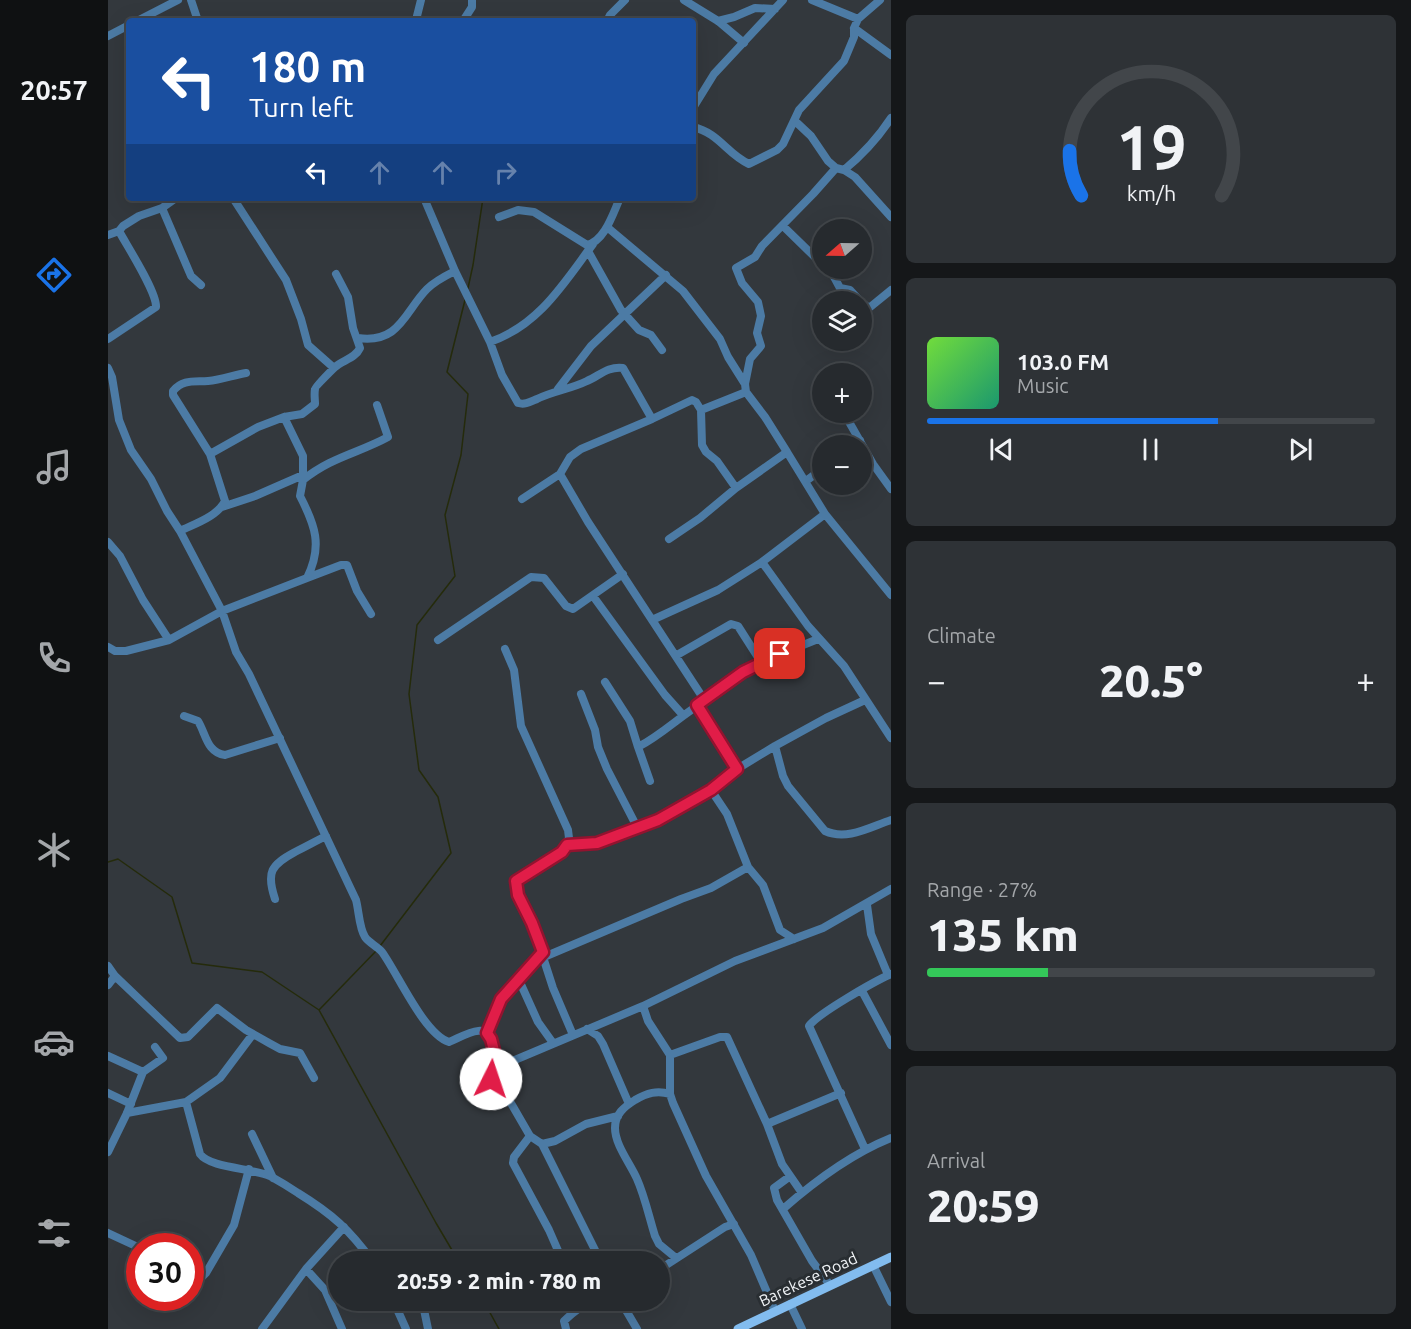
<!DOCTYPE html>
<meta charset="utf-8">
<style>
:root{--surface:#262a2e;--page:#2e3236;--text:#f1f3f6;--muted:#a4a7aa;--line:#42464a;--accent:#1a73e8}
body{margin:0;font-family:Ubuntu,sans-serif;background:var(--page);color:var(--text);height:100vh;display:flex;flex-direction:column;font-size:22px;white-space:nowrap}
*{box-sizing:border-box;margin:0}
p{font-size:20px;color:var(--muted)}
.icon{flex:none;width:33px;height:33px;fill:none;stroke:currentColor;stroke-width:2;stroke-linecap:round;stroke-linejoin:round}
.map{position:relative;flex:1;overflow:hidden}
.drawer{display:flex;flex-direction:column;gap:15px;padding:15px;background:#151719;width:520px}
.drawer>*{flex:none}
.top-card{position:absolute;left:18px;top:18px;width:570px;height:183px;border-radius:6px;box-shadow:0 6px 24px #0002,0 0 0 2px var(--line);background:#1a4fa0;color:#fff;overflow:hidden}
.needle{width:39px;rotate:250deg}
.controls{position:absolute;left:704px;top:219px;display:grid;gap:12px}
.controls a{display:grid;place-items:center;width:60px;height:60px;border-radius:50%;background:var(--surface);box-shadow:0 6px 24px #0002,0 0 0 2px var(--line);font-size:30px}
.speed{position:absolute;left:18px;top:1233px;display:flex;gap:12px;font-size:30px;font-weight:700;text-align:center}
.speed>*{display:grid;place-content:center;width:78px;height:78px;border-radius:50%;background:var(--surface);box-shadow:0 6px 24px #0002,0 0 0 2px var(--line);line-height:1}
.speed .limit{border:9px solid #d22;background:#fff;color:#111}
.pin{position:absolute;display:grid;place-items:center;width:51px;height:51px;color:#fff;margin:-26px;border-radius:12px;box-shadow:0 3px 9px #0006}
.me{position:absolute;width:66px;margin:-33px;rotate:4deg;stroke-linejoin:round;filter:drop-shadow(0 0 4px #0008)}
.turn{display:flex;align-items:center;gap:21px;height:126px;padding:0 24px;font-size:27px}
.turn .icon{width:78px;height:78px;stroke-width:2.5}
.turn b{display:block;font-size:42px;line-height:51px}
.lanes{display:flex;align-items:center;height:57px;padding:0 24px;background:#0003;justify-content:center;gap:30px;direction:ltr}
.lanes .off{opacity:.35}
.big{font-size:45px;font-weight:800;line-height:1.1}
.drawer .tile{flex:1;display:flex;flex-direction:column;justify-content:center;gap:9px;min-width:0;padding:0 21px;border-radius:9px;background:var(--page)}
.drawer .dial{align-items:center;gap:0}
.dial svg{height:156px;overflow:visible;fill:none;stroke:var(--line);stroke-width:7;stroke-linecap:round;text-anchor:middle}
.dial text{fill:var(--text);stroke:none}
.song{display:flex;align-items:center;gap:18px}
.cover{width:72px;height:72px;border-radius:9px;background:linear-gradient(135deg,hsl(100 70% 55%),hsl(160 70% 35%))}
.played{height:6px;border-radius:3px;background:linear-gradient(90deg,var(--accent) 65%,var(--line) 65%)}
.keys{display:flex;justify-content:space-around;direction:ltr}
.heat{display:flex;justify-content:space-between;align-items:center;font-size:33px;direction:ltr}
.charge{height:9px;border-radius:4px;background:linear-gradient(90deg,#34c759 27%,var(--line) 0)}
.trip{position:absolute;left:220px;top:1251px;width:342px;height:60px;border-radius:30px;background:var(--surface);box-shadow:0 6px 24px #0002,0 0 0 2px var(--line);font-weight:800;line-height:60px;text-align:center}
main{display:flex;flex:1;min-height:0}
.tabs{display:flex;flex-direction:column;width:108px;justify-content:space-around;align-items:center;background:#0f1112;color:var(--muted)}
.tabs .icon{width:42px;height:42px}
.tabs .active{color:var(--accent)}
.tabs b{font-size:27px;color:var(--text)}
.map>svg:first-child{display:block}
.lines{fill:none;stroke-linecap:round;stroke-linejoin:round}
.stream{stroke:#252b0b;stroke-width:1.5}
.minor{stroke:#4c7ba5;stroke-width:8}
.major{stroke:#82bcef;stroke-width:9}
.route-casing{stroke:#92132f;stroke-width:15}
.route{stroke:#e11d48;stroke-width:10}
.labels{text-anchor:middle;stroke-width:6;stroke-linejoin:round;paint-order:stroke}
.street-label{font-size:16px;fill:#eff2f5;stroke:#292e32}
</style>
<main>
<nav class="tabs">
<b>20:57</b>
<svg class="icon active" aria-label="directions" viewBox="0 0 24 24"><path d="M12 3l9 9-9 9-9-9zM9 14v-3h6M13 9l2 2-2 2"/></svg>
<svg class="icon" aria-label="music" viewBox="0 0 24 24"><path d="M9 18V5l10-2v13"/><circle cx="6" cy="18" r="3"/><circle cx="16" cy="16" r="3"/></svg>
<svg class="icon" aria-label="phone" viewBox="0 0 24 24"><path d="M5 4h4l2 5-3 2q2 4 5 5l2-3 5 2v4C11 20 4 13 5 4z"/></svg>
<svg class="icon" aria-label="climate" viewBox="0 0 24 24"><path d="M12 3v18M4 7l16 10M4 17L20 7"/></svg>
<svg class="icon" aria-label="car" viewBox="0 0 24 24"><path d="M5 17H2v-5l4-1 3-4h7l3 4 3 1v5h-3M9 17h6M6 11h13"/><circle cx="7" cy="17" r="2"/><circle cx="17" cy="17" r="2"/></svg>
<svg class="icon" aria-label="filters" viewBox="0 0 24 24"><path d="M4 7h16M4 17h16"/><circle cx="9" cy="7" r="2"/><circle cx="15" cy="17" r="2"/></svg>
</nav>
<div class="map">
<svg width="783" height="1329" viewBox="0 0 783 1329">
<rect width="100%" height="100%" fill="#33383d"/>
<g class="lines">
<path class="stream" d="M 360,288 L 365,265 L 375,198
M 0,862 L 10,859 L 64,897 L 84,963 L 154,972 L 211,1010 L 328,1223 L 351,1262
M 272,946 L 343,853 L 330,797 L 311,770 L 301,694 L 309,625 L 347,576 L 337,515 L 353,455 L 360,394 L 339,372 L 357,300
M 211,1010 L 269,950
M 375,1300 L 391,1329"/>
<path class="minor" d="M 83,0 L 90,21
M 576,0 L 610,21 L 636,43
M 704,0 L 750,19
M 309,16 L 313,0
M 29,21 L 70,0
M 355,21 L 364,7 L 364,0
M 499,21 L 502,15 L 517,0
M 610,21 L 626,17 L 647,8 L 667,9
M 746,28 L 783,55
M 0,36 L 21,25
M 585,108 L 606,74 L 675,0
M 687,121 L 703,136 L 720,161 L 728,168 L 736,170 L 747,177 L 783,217
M 585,127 C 611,133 619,154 641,164 L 669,150 L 675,144 L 691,110 L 736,61 L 746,37 L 746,28 L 750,19 L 772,0
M 736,170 C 754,155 770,138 783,118
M 125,198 L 178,280 L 193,319 L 200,345 L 226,368
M 316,198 L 347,271 L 382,342 C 431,325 456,283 485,244
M 54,208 L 68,198
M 391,217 L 410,210 L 426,212 L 479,245 C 497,241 505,213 512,198
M 675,226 L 714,264
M 499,227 L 575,291 L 612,339 L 620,357 L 637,384
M 0,235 L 11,231
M 480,251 L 513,310 L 531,330 L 543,335 L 554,350
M 719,268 L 725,275 L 732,288 L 742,290 L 753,302
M 753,302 L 761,308 L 783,290
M 250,338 C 292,344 297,311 319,289 C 327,281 337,276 347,271
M 0,339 L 48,307 C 49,292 19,246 11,231 L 15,226 L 31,216 L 54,208 L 83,276 L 93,285
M 382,342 L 394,375 L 410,403 C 417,405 422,402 429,399 C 445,391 463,389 479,381 C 491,376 500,366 515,368 L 544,419 L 584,400 L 588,402 L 593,410 L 594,445 L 598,452 L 609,461 L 628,488 L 679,452 L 717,514
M 0,368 L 4,377 L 11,420 L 23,450 L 43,479 L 59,511 L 72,531 L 114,611 L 128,652 L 141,674 L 248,900 C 251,911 251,928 257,937 C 261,943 269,946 274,952 C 290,974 316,1034 341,1042 C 354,1037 380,1019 384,1043 C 386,1051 386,1058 390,1066
M 450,389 L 483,346 L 558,275
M 638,392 L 657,417 L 679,452
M 593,410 L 638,392 L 637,384 L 642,359 L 653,346 L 649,333 L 653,316 L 650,302 L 634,283 L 628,268 L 647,257 L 654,246 L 705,194 L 728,168
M 736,413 L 765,464 L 783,489
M 745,446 L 752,440
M 102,454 L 150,427 L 176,417 L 194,414 L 207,404 C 207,399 206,394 207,389 C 207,387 223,371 226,368 C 234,360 247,359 252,348 L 245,328 L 240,297 L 228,274
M 452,474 L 462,457 L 473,449 L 544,419
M 195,480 C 223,457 251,453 280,437 L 269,405
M 698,481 L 714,469
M 414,499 L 452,474 L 480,522 L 597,701 L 635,672 L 653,662 L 710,639
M 114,507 L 147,496 L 195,475
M 72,531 C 86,524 109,517 117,501 L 102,454 L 65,395 L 65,391 C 75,379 86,382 100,381 C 113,380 126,375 138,373
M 561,539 L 592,518 L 628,488
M 0,542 L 12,556 L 35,600 L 61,640
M 199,578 L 233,565 L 239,565 L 249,591 L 263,614
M 783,595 L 717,514 L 654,562 L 700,626 L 736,666 L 783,738
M 485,596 L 557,695 L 574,714
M 544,620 L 610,590 L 654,562
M 330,640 L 423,577 L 436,578 L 458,606 L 465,609 L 515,574
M 0,647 L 7,651 L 18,651 L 61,640 L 114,611 L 199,578 C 215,546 207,525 192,496 L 195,480 L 195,456 L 176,417
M 397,649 L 406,670 L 413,726 L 460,830 L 461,838 L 455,852 L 413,877 L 408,881 L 410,895 L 424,923 L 445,988 L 465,1035
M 569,655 L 623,624 L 630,626 L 653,662
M 497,682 L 522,721 L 530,747 C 555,734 573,715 597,701
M 473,694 L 487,730 L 490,747 L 499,769 L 529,827
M 589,705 L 629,769
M 76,716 L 90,721 C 98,734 99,753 117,755 L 172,738
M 667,746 L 675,776 L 680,786 L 717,831 C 739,841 762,827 783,820
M 530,747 L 542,781
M 603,790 L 619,814 L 640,867 L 655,885 L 672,930 L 686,939
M 459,845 L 489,843 L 550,820 L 603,790 L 629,769 L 667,746 L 718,718 L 757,700
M 167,899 C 158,872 163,865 187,852 C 197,847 208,841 218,836
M 759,905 L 763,934 L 780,975
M 436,957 L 573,899 L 603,888 L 640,867
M 0,966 L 7,976 L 72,1038 L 80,1037 L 109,1008 L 138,1030 L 161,1043 L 172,1049 L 192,1053 L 206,1078
M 411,980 L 430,1022 L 445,1043
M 0,985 L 7,976
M 754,991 L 783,1045
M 535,1006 L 540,1021 L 562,1055 L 562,1094 L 565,1103 L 598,1176 L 643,1255 L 667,1311
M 479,1029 L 490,1036 L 495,1044 L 521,1104
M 379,1033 L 393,999 L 435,953
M 562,1055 L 612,1037 L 619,1037 L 659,1124
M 0,1056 L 35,1072
M 0,1093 L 23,1104
M 562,1094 C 549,1090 539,1093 527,1100 C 516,1107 507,1114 507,1128 C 507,1145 522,1163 529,1179 C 537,1197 541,1217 547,1236 L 551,1244 L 568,1258
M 78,1102 L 112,1078 L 145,1034
M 19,1113 L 78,1102 L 92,1154 C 102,1168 143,1168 162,1176 C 171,1181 181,1187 190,1193 C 224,1214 241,1229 265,1262
M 144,1134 L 165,1178
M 422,1136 L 406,1157 L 405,1163 L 441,1230 L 455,1262
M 434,1144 L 447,1141 L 478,1124 L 510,1116
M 757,1149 L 701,1026 C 709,1014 767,981 783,974
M 0,1152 L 19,1113 L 35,1072 L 55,1058 L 47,1047
M 681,1177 L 666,1188 L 669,1200 L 704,1261 L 722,1285
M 694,1193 L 674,1164 L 659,1124 L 733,1093
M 675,1209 C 707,1181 743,1154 783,1138
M 0,1233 L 32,1248
M 493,1262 L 434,1144 L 422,1136 L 400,1098 L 386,1084 L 383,1079 L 383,1070 L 535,1006 L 627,961 L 715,928 L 783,889
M 765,1265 L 783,1302
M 198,1269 L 217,1290 L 234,1329
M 552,1269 L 617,1227 L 626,1224
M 82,1273 L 94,1277 L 98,1273 L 126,1225 L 141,1169
M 285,1300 L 298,1329
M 314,1300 L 320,1329
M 512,1300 L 529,1329
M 682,1304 L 694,1329
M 154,1329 L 198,1269 L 236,1227
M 458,1329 L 456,1321 C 465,1312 474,1305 487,1300"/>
<path class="major" d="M 630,1329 L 783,1257"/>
</g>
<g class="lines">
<defs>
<path id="route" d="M 383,1079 L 383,1070 L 390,1066 L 383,1039 L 379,1033 L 393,999 L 435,952 L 424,923 L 410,895 L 408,881 L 454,852 L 459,845 L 489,843 L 550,820 L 603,790 L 629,769 L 589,705 L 635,672 L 672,654"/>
</defs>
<use href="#route" class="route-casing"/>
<use href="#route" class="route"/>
</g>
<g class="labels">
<g class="street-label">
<text transform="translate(700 1279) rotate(-25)" y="6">Barekese Road</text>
</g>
</g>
</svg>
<div class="controls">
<a><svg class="needle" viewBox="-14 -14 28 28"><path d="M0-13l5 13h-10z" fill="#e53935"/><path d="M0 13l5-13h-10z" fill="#a4a7aa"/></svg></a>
<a><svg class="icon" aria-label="layers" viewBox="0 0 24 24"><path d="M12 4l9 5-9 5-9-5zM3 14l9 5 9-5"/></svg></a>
<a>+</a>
<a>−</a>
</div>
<div class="speed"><div class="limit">30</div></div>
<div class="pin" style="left:672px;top:654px;background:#d93025"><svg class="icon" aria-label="arrive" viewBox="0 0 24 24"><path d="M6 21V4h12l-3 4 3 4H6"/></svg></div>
<svg class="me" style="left:383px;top:1079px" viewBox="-20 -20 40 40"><circle r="19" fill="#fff"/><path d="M0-13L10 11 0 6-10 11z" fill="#e11d48"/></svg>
<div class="trip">20:59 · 2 min · 780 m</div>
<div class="top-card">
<div class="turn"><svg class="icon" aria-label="left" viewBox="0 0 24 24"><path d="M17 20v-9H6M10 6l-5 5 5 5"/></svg><div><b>180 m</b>Turn left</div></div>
<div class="lanes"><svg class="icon" aria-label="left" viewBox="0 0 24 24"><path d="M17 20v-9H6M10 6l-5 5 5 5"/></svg><svg class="icon off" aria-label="ahead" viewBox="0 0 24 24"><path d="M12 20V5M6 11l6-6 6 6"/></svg><svg class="icon off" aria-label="ahead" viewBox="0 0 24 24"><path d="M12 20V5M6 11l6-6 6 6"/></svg><svg class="icon off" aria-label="right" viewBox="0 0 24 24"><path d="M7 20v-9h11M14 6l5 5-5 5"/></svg></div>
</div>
</div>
<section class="drawer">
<div class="tile dial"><svg viewBox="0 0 100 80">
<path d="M14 69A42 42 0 1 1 86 69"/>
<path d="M14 69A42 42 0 0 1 8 46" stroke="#1a73e8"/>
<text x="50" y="56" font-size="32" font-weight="700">19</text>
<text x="50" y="72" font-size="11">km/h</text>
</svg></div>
<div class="tile">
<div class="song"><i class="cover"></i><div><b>103.0 FM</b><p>Music</p></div></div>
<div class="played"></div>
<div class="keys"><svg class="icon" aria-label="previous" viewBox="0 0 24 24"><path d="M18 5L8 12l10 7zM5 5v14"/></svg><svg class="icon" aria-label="pause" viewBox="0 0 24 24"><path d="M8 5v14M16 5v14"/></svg><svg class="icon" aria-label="next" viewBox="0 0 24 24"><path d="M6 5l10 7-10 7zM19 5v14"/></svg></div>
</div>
<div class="tile"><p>Climate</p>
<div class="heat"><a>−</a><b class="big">20.5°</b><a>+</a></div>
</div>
<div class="tile"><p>Range · 27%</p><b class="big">135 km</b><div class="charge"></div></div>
<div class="tile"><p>Arrival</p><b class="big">20:59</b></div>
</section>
</main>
